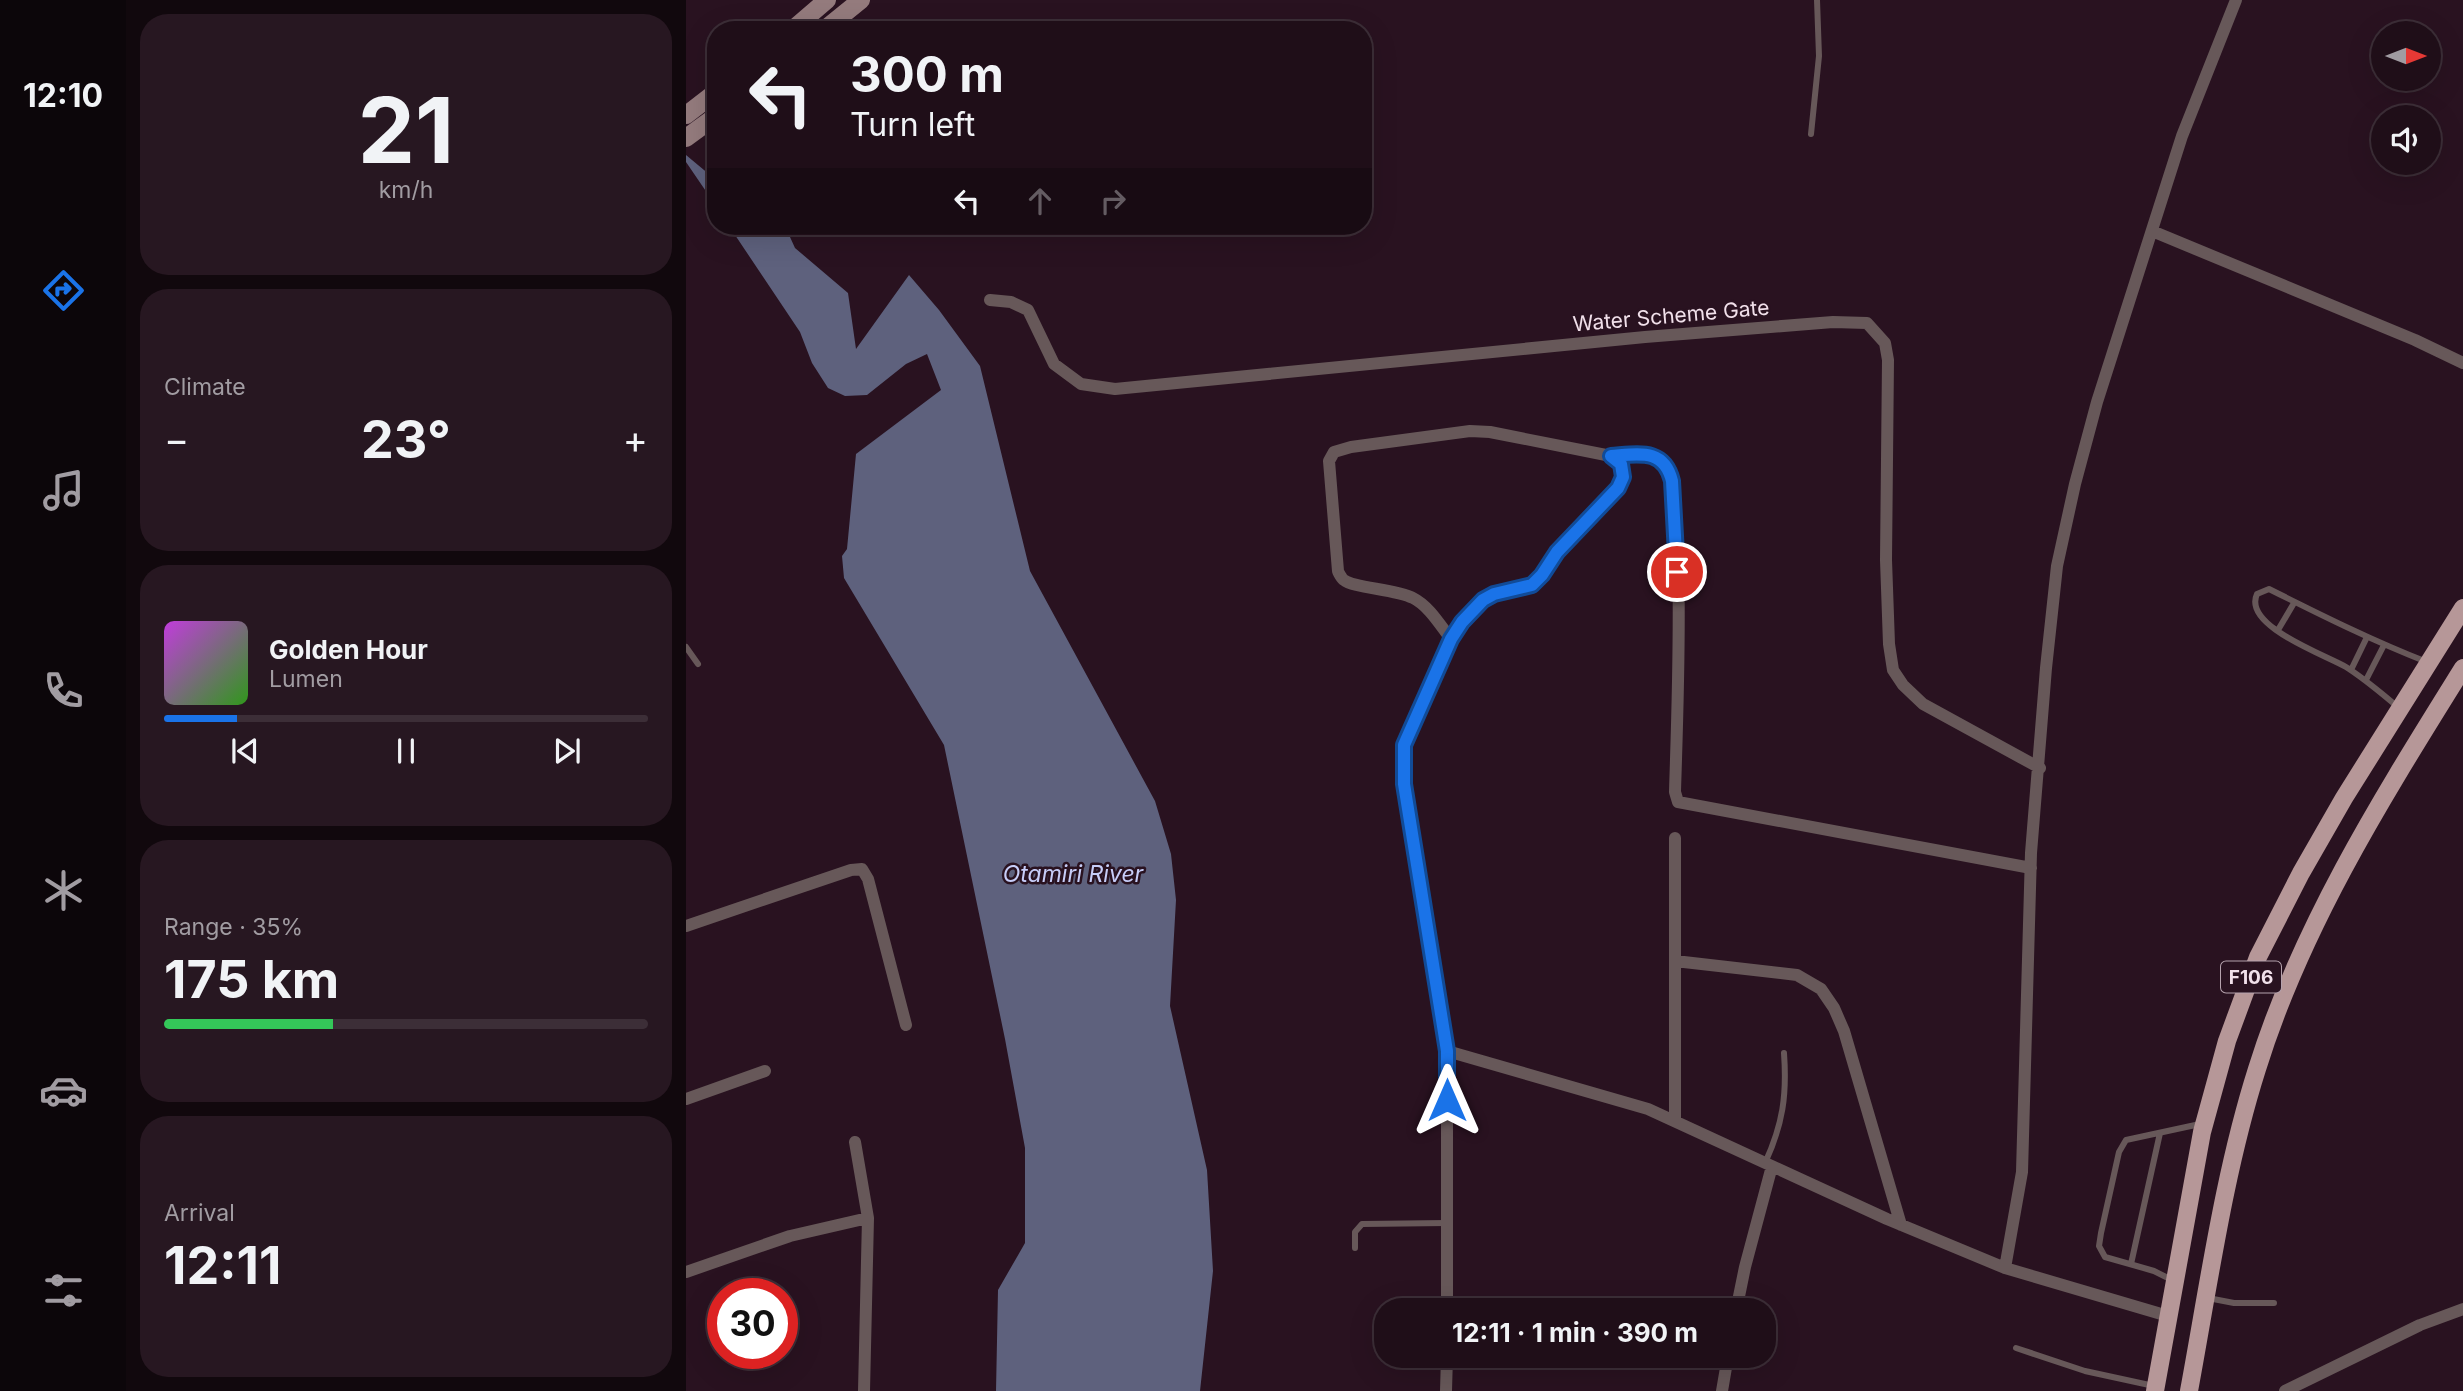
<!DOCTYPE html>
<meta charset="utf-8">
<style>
:root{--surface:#1f0e18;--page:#271721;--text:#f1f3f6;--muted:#a19ca2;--line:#3c2e37;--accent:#1a73e8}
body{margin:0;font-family:Inter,sans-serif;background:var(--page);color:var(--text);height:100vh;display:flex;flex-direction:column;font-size:26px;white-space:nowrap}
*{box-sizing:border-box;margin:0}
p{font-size:23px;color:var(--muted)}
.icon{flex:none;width:38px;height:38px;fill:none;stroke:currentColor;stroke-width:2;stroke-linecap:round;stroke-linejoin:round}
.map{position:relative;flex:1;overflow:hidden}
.side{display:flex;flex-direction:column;gap:14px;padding:14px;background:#11080d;width:560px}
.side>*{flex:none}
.hud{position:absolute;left:21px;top:21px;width:665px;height:214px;border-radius:28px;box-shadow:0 7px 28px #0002,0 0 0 2px var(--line);background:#1f0e18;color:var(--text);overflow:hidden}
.needle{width:46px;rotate:90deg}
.controls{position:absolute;left:1685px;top:21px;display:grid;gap:14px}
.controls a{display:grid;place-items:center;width:70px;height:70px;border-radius:50%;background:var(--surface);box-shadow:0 7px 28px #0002,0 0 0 2px var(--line);font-size:35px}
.speed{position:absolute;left:21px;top:1278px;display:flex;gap:14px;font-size:35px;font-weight:700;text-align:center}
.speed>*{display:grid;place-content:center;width:91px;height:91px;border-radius:50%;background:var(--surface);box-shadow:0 7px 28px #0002,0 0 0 2px var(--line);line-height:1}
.speed .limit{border:10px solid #d22;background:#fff;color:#111}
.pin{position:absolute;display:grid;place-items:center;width:60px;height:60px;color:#fff;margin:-30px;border:4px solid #fff;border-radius:50%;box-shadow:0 2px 7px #0007}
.me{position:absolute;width:77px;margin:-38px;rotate:0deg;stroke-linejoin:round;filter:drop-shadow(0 0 5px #0008)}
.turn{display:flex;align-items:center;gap:24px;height:147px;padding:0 28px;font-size:32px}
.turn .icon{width:91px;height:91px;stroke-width:2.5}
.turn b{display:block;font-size:49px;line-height:60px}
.lanes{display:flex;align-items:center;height:66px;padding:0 28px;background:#0003;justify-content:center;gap:35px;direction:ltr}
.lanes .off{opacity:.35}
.big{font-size:52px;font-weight:700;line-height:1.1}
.side .widget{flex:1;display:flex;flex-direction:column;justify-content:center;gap:10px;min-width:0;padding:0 24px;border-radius:28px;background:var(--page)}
.side .dial{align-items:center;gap:0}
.dial b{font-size:91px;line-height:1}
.song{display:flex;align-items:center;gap:21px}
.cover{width:84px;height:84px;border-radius:10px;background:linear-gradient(135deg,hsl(290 70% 55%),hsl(110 70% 35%))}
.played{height:7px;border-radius:4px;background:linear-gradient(90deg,var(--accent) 15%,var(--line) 15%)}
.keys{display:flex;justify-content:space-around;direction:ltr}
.heat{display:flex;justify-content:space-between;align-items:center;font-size:38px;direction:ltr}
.charge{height:10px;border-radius:5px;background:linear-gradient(90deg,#34c759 35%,var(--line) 0)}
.trip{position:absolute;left:688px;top:1298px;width:402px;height:70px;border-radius:28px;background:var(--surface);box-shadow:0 7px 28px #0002,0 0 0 2px var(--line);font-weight:700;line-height:70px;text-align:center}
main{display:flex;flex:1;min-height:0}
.menu{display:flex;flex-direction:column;width:126px;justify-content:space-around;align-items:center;background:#0c060a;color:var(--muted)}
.menu .icon{width:49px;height:49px}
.menu .selected{color:var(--accent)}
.menu b{font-size:32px;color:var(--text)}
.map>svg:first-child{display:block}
.water{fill:#5e617d}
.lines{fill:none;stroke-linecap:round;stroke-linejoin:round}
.lane{stroke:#675859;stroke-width:6}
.street{stroke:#675859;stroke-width:12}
.secondary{stroke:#947b7d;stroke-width:18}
.primary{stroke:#b69798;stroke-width:18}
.route-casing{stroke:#114b97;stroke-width:18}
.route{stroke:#1a73e8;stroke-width:12}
.labels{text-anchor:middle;stroke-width:5;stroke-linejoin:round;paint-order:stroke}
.shield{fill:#291220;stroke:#b5a2ad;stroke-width:2}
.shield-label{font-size:19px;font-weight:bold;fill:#f1e0ea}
.street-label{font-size:21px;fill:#f1e0ea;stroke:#291220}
.water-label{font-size:23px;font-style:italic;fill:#c7cdf8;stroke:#291220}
</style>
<main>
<nav class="menu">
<b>12:10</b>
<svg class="icon selected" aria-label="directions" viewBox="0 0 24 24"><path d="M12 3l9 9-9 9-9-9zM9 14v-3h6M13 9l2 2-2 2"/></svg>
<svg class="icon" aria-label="music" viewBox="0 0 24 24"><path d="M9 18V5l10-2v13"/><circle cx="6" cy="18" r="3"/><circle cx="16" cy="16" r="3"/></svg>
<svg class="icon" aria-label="phone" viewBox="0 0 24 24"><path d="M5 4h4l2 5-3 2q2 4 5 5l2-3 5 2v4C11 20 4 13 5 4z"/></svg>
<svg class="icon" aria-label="climate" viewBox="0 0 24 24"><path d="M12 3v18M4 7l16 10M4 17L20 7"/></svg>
<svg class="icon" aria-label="car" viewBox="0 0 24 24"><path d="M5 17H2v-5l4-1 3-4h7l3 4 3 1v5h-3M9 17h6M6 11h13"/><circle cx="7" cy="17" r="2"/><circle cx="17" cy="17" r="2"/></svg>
<svg class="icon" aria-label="filters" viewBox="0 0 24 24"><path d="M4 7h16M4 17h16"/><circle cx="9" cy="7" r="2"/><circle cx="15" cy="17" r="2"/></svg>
</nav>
<section class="side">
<div class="widget dial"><b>21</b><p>km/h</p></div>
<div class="widget"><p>Climate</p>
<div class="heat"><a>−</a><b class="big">23°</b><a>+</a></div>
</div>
<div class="widget">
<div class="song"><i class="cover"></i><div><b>Golden Hour</b><p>Lumen</p></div></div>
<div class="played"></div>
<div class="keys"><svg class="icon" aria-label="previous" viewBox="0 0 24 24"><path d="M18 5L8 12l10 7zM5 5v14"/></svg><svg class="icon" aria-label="pause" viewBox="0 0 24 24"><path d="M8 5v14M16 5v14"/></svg><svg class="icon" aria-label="next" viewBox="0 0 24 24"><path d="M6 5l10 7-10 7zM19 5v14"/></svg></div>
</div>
<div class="widget"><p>Range · 35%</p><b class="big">175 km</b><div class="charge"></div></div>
<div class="widget"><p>Arrival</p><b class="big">12:11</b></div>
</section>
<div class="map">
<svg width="1777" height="1391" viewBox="0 0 1777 1391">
<rect width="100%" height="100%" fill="#291220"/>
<path class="water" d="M 0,155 L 30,180 L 30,206 L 0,162 Z
M 43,226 L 99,226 L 109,248 L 162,293 L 170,349 L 223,275 L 253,310 L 294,366 L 344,571 L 469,801 L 485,854 L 490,900 L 484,1006 L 521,1170 L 527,1271 L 514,1391 L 310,1391 L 312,1290 L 339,1243 L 339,1148 L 319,1039 L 258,745 L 158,578 L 156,556 L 161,549 L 170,454 L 255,390 L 241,354 L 220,364 L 181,395 L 159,396 L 142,388 L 126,363 L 114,332 Z"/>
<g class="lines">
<path class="lane" d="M 1125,134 L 1133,56 L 1131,0
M 1592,630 L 1608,603
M 0,647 L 12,664
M 1665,670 L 1681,637
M 1680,680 L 1698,645
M 1712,707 C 1695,693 1679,679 1660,667 C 1640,655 1556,626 1571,594 L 1583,589 C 1635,615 1687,641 1741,662
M 1079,1163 C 1097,1124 1101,1095 1098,1053
M 669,1248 L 669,1232 L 676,1224 L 761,1223
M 1445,1264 L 1474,1133
M 1486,1280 L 1468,1271 L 1419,1257 L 1413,1246 L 1415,1233 L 1433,1152 L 1440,1140 L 1514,1124
M 1522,1298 L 1548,1303 L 1588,1303
M 1330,1348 L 1399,1371 L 1468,1386"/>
<path class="street" d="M 1466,231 L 1729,340 L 1777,363
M 304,300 L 325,302 L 342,310 L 368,364 L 395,384 L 429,389 L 959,337 L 1147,322 L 1181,323 L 1199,343 L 1202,360 L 1200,560 L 1203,644 L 1207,670 L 1217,685 L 1237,704 L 1354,768
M 925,456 C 940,455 964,450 977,461 C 1002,480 990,748 989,792 L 992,802 L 1345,868
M 989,838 L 989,1121
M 0,926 L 165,870 L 176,869 L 182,879 L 220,1025
M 989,961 L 1111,975 L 1135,989 L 1148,1008 L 1158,1031 L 1215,1225
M 761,1051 L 962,1109 L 1201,1219 L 1319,1268 L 1482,1316
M 0,1099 L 79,1071
M 169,1142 L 182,1218 L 178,1391
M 1319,1268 L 1336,1172 L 1345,853 L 1360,668 L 1371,566 L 1389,484 L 1411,402 L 1496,136 L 1550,0
M 0,1272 L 104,1236 L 182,1218
M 761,1311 L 761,1051 L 720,802 L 716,764 L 718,745 L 765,639 L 798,600 L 808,594 L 846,585 L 857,575 L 871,552 L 932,488 L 937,477 L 935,464 L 925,456 L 804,432 L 784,431 L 665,447 L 648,452 L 643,461 L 652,571 C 652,572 656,579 658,580 C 667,588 710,589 727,598 C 743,606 754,625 765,639
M 1050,1311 L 1059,1267 L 1086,1166
M 760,1391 L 761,1356
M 1036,1391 L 1042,1356
M 1599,1391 L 1734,1325 L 1777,1309"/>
<path class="secondary" d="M 106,30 L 141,0
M 138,30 L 175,0
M 0,115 L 30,92
M 0,138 L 30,116"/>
<path class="primary" d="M 1469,1391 L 1516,1132 L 1541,1041 L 1572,957 L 1615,873 L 1658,798 L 1777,608
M 1503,1391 C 1523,1283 1538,1173 1571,1069 C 1616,924 1698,795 1777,668"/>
</g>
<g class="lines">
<defs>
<path id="route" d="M 761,1100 L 761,1051 L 718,784 L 718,745 L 765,639 L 776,622 L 797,600 L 808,594 L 846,585 L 856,575 L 871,552 L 932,488 L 937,477 L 935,464 L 925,456 C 953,454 978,448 986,481 L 991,572"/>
</defs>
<use href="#route" class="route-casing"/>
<use href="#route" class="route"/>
</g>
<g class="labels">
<rect class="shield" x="1535" y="961.5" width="60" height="31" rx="5"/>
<g class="shield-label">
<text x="1565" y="984">F106</text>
</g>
<g class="street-label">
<text transform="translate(985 316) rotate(-5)" y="7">Water Scheme Gate</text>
</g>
<g class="water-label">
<text x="387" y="882">Otamiri River</text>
</g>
</g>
</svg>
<div class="controls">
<a><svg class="needle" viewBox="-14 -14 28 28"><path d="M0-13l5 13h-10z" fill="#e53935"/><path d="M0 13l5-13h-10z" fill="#a19ca2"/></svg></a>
<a><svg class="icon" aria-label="sound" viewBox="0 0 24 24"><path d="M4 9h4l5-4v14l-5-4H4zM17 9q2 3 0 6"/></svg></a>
</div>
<div class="speed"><div class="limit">30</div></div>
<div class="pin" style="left:991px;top:572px;background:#d93025"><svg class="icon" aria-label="arrive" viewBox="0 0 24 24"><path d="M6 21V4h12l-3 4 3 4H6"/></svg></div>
<svg class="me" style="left:761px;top:1100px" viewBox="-20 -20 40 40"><path d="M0-17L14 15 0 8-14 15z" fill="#1a73e8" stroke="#fff" stroke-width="4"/></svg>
<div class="trip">12:11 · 1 min · 390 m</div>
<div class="hud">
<div class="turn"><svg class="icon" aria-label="left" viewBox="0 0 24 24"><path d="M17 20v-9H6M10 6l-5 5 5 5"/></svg><div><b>300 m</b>Turn left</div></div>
<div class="lanes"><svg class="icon" aria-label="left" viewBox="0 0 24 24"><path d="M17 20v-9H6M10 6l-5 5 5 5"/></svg><svg class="icon off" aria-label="ahead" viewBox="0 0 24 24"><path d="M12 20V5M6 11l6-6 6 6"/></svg><svg class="icon off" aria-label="right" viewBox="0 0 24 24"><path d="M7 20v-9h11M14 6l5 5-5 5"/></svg></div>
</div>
</div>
</main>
